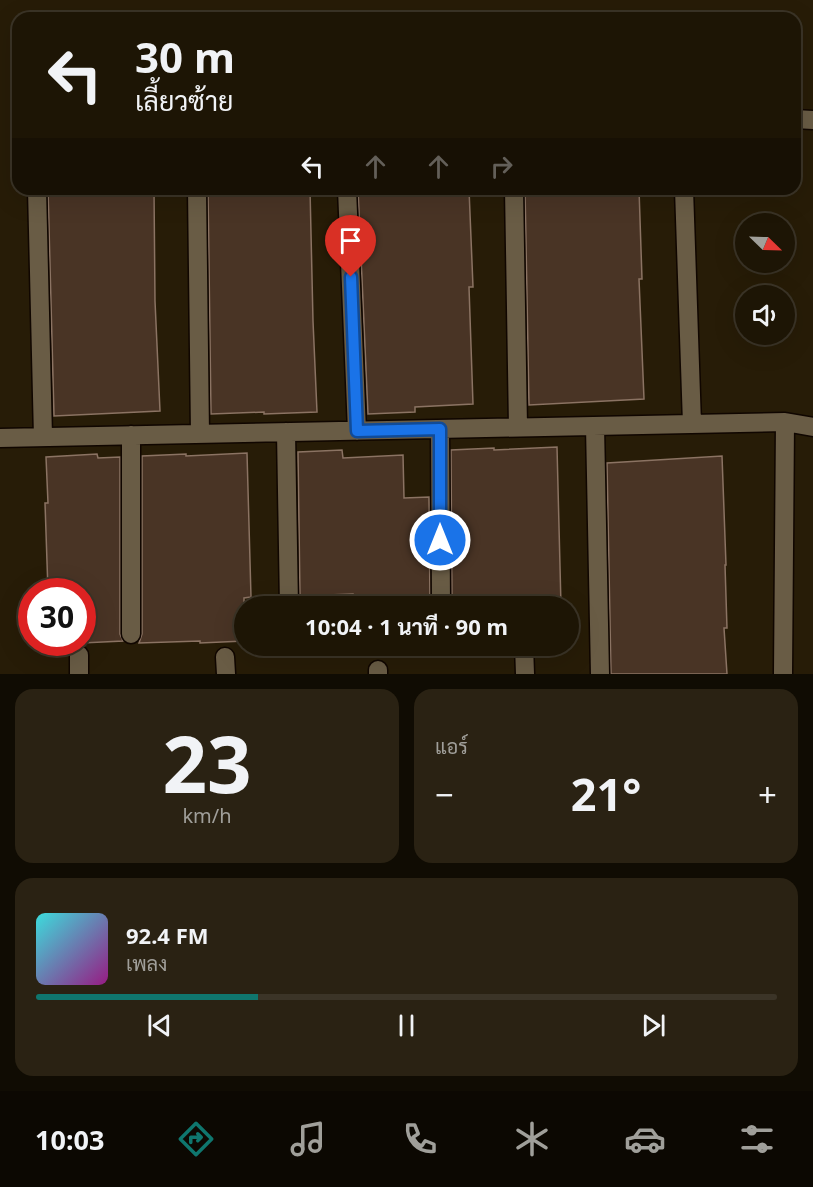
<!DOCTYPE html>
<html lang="th">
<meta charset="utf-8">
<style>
:root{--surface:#1d1505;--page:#2a2213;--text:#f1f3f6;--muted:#a09f9a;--line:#3b3427;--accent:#0f766e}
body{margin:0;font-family:"Noto Sans",Sarabun,sans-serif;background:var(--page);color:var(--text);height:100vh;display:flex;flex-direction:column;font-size:22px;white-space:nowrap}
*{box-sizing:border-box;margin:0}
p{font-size:20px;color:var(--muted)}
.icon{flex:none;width:33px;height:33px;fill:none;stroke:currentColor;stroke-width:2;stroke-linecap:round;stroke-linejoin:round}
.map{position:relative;height:674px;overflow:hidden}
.drawer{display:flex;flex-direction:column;gap:15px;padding:15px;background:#100c03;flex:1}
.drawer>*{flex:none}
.hud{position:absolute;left:12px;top:12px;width:789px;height:183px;border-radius:18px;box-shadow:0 6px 24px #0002,0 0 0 2px var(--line);background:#1d1505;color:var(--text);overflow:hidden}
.needle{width:39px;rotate:113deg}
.controls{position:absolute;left:735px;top:213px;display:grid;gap:12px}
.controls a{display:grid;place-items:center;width:60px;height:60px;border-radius:50%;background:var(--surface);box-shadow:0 6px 24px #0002,0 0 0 2px var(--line);font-size:30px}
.speed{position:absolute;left:18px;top:578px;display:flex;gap:12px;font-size:30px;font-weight:700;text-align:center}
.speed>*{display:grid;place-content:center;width:78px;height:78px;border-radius:50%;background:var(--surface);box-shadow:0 6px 24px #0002,0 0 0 2px var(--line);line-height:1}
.speed .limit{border:9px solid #d22;background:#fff;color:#111}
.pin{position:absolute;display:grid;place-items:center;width:51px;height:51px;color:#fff;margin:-62px -26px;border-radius:50% 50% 50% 0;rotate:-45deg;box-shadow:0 0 6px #0007}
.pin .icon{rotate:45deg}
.me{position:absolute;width:66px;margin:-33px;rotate:0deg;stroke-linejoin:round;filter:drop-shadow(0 0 4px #0008)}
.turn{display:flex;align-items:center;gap:21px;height:126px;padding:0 24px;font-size:27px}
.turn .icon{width:78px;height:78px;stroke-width:2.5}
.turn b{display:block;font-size:42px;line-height:51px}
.lanes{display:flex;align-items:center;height:57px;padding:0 24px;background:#0003;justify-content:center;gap:30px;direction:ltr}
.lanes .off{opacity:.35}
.big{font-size:45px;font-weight:700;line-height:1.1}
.drawer .widget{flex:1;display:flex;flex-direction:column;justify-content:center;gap:9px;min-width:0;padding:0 21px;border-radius:18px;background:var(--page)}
.drawer .dial{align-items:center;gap:0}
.dial b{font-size:78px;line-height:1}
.song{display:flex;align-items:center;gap:18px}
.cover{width:72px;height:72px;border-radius:9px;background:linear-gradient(135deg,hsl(180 70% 55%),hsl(310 70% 35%))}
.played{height:6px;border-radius:3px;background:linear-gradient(90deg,var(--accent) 30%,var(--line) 30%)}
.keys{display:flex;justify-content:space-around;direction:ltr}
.heat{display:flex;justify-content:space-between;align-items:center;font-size:33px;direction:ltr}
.drawer .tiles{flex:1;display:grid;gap:15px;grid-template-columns:1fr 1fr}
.widget:last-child{grid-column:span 2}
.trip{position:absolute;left:234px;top:596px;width:345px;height:60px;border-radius:30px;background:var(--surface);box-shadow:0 6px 24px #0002,0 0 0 2px var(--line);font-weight:700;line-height:60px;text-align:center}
.dock{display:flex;height:96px;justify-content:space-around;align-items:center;background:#0c0802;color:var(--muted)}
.dock .icon{width:42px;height:42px}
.dock .current{color:var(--accent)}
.dock b{font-size:27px;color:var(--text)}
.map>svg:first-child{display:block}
.building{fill:#493425;stroke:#8b7363;stroke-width:1.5}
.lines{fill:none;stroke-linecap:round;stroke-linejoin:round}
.street-casing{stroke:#100600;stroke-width:21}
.street{stroke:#695c45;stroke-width:18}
.route-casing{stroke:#114b97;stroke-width:15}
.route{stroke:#1a73e8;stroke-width:10}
</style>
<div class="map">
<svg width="813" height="674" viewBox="0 0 813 674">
<rect width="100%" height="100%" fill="#271c07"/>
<path class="building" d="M 48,189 L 154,189 L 155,301 L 160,411 L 54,416 Z
M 208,189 L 310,189 L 313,321 L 317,412 L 264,414 L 264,412 L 211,414 Z
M 358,189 L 469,189 L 473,287 L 469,287 L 473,404 L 415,407 L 415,412 L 368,414 Z
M 525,189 L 639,189 L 642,279 L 639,279 L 644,399 L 529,405 Z
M 557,447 L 561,606 L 452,606 L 451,450 L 494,448 L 494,450 Z
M 342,450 L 343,458 L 403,455 L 404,498 L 429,497 L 430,606 L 410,606 L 410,599 L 353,601 L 353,594 L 300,596 L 298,452 Z
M 247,453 L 251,597 L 244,598 L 244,641 L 200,643 L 200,641 L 139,643 L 142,634 L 142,456 L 186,454 L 186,456 Z
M 97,454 L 98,458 L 120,457 L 120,634 L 123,641 L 82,643 L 82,591 L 48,591 L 45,503 L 48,503 L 46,457 Z
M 722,456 L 726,565 L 725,565 L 727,628 L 724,628 L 727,674 L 611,674 L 607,463 Z"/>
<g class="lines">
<defs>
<path id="street" d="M 795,119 L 813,120
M 37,189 L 43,437
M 197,189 L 200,434
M 347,189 L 357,431
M 514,189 L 518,427
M 684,189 L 692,424
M 595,426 L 600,674
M 440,429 L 441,606
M 286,432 L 289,606
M 131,435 L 131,634
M 0,438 L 785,422 L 813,427
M 524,645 L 525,674
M 79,655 L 79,674
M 225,657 L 226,674
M 378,670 L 378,674
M 783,674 L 785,422"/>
</defs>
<use href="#street" class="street-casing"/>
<use href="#street" class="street"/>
</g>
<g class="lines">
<defs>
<path id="route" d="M 351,277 L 357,431 L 440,429 L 440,540"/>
</defs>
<use href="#route" class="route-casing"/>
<use href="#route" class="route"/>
</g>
</svg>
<div class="controls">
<a><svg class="needle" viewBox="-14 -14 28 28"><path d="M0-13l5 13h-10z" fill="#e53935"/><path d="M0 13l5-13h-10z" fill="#a09f9a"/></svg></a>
<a><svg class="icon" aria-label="sound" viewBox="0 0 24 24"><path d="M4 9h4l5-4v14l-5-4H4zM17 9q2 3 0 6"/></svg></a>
</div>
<div class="speed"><div class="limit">30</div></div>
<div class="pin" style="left:351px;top:277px;background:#d93025"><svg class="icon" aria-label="arrive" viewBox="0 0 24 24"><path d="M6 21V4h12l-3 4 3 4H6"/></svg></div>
<svg class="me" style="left:440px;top:540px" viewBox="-20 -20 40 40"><circle r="17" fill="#1a73e8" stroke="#fff" stroke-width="3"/><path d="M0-11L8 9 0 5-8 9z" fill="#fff"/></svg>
<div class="trip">10:04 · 1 นาที · 90 m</div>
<div class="hud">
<div class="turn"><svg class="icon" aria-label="left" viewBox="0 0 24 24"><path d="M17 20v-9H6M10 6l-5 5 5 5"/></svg><div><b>30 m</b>เลี้ยวซ้าย</div></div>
<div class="lanes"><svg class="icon" aria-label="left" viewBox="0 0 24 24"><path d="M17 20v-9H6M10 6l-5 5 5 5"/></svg><svg class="icon off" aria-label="ahead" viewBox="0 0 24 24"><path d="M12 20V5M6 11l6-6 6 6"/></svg><svg class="icon off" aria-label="ahead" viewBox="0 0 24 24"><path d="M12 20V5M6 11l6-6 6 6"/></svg><svg class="icon off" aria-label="right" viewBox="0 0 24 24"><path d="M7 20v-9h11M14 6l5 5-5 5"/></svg></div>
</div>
</div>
<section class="drawer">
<div class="tiles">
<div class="widget dial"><b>23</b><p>km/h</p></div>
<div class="widget"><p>แอร์</p>
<div class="heat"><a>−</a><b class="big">21°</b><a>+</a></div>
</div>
<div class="widget">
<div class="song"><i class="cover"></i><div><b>92.4 FM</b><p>เพลง</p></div></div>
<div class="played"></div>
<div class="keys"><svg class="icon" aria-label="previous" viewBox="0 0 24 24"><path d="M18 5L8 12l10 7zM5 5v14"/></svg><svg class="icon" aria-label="pause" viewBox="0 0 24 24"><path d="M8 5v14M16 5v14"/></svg><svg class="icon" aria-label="next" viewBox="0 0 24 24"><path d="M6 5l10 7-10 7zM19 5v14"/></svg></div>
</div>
</div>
</section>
<nav class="dock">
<b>10:03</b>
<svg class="icon current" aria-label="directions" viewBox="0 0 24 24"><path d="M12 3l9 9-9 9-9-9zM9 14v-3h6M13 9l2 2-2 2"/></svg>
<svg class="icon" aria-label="music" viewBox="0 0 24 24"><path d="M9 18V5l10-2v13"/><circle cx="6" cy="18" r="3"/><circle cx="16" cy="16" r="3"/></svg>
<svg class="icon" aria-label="phone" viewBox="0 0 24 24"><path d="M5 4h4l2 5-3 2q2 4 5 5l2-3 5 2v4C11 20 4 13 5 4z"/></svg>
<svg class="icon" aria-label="climate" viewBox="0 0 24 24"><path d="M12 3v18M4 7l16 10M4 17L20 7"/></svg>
<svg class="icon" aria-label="car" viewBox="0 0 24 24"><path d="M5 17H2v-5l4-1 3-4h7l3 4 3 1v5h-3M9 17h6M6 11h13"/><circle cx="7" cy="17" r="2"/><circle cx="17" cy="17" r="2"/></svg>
<svg class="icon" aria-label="filters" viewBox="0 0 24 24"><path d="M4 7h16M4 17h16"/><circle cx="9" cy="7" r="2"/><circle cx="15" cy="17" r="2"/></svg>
</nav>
